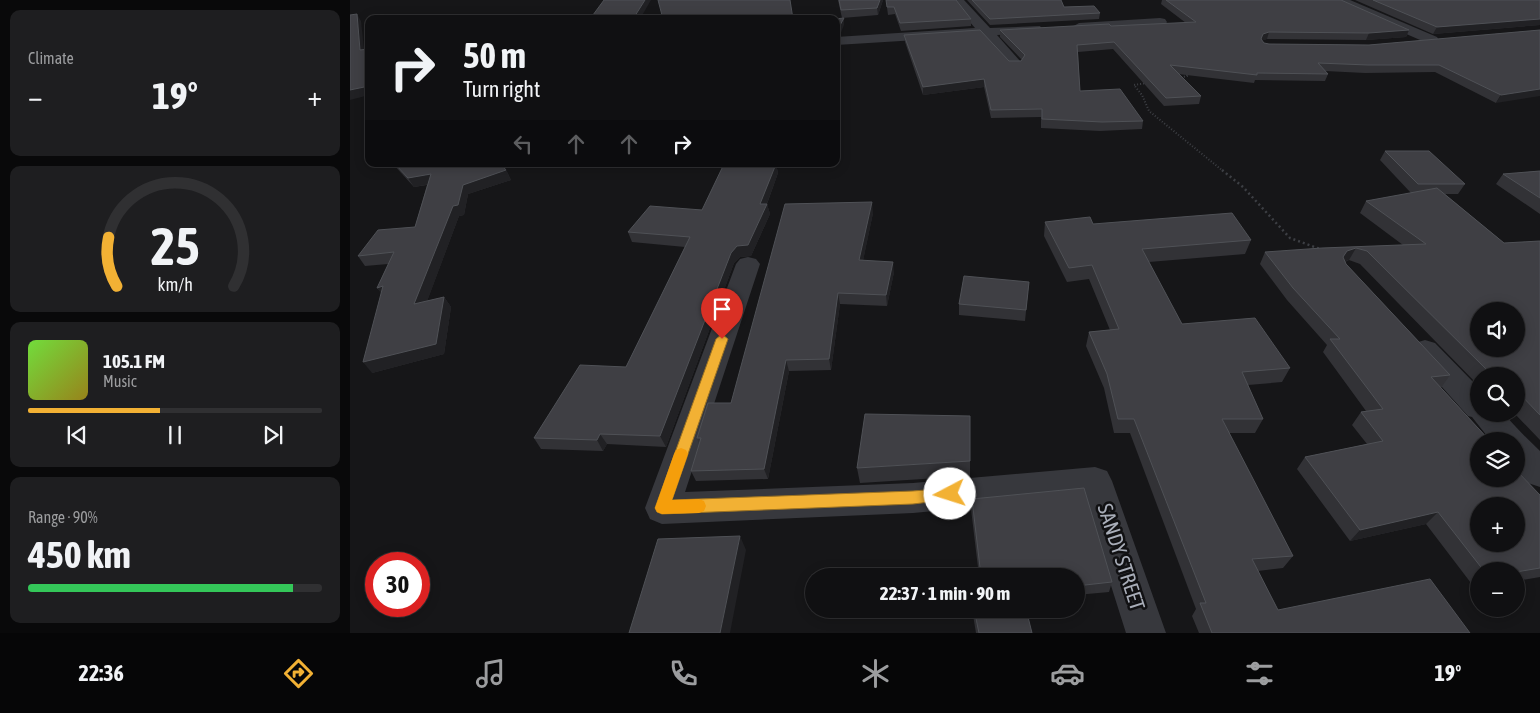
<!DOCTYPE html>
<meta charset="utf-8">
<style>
:root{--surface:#101012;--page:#1e1e20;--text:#f1f3f6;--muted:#9c9d9f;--line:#303032;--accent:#f2b134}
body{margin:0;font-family:"Asap Condensed",sans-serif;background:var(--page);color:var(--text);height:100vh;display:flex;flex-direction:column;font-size:19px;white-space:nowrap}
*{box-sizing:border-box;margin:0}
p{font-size:16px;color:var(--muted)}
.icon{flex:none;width:28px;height:28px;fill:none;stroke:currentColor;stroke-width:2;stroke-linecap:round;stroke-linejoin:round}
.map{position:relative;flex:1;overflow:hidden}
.panel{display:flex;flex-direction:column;gap:10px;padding:10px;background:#09090a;width:350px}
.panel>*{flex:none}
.banner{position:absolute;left:15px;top:15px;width:475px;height:152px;border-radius:10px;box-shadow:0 2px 12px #0003,0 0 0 1px var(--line);background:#101012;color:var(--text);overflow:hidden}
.buttons{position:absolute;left:1120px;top:302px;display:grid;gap:10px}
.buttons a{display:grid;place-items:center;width:55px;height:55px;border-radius:50%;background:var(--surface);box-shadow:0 2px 12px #0003,0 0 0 1px var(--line);font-size:25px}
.speed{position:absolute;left:15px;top:552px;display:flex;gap:10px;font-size:25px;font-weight:700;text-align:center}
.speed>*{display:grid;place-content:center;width:65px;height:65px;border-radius:50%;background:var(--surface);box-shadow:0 2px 12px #0003,0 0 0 1px var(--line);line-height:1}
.speed .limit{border:8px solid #d22;background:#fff;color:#111}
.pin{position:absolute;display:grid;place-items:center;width:42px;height:42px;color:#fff;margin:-51px -21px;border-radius:50% 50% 50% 0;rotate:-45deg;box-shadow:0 0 5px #0007}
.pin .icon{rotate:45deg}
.me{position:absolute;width:55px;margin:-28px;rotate:265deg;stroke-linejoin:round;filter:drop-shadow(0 0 4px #0008)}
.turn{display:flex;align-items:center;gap:18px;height:105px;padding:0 15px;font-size:22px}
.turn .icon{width:65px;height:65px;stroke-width:2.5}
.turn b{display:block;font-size:35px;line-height:42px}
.lanes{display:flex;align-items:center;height:48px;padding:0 15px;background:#0003;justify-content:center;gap:25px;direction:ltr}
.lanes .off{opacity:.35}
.big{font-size:38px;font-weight:700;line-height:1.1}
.panel .tile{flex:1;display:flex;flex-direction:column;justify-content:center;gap:8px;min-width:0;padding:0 18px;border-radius:10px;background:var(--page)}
.panel .dial{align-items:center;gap:0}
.dial svg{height:130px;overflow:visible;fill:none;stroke:var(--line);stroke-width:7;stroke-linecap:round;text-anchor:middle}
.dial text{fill:var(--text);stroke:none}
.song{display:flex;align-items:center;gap:15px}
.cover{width:60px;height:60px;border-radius:8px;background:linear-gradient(135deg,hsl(100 70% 55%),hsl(50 70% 35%))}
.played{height:5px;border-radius:2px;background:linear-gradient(90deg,var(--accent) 45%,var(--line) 45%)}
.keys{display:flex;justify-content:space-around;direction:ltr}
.heat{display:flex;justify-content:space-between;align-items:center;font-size:28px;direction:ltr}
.charge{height:8px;border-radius:4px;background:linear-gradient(90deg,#34c759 90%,var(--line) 0)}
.trip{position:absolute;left:455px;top:568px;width:280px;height:50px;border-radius:25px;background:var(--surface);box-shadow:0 2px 12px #0003,0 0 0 1px var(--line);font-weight:700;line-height:50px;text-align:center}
.dock{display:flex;height:80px;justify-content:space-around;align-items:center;background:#060607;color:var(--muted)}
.dock .icon{width:35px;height:35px}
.dock .on{color:var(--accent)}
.dock b{font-size:22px;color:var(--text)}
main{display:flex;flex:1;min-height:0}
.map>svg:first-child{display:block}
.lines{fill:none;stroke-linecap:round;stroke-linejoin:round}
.path-far1{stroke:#3d3f44;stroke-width:2;stroke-dasharray:1 2;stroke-linecap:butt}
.path{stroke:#3d3f44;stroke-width:2.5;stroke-dasharray:2 3;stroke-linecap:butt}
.minor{fill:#37383d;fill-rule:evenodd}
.wall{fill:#323236}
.shaded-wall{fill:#212124}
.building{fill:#3f3f44;stroke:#4f5156;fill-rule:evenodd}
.route{fill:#f2b134;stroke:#9d7322}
.slow{fill:#f59e0b}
.labels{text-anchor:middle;stroke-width:5;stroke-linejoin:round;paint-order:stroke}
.near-street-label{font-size:21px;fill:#a8adb8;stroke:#111113}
</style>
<main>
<section class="panel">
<div class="tile"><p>Climate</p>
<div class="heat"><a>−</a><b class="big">19°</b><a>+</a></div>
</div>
<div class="tile dial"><svg viewBox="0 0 100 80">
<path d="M14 69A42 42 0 1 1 86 69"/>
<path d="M14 69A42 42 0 0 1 9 39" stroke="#f2b134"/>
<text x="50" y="56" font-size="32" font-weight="700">25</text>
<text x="50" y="72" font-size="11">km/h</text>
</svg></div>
<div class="tile">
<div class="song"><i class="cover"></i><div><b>105.1 FM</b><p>Music</p></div></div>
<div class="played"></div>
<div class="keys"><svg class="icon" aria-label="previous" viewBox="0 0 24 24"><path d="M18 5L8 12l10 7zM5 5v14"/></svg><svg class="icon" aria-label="pause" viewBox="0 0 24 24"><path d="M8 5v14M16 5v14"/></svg><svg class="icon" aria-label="next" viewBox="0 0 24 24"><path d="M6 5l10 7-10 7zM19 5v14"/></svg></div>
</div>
<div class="tile"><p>Range · 90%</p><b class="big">450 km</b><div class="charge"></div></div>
</section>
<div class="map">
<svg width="1190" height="633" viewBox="0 0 1190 633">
<rect width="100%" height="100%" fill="#161618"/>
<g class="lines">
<path class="path-far1" d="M 828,78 L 837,76 L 838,71
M 797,83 L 784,85 L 792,95 L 799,111 L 873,171"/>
<path class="path" d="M 872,170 L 893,187 L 940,238 L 970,249"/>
<path class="minor" d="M 601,0 L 614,0 L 640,28 L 690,26 L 692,29 L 690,32 L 685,33 L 647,35 L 670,61 L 673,64 L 670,67 L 660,67 L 632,36 L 486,45 L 486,37 L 625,28 Z
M 983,0 L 1000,0 L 1087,37 L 1089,40 L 1087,43 L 1077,43 L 985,3 Z
M 810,18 L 815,19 L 817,22 L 815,25 L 729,31 L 722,27 L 729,23 Z
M 398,257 L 406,259 L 410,264 L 335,492 L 563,483 L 745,467 L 757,471 L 762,481 L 816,633 L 776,633 L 733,497 L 563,513 L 312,524 L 300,519 L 295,508 L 386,264 L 390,259 Z
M 1075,340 L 1085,343 L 1129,388 L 1129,414 L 1154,414 C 1166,427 1177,439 1190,451 L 1190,487 L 1178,483 L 1166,470 L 1166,441 L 1141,441 L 1122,417 L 1118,416 L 1065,357 L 1061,350 L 1065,343 Z"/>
</g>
<path class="wall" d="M 488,0 L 533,0 L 528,15 L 492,18 Z
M 536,0 L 606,0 L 621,19 L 621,26 L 551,31 L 545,14 L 538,15 Z
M 617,0 L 711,0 L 714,7 L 750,13 L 749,19 L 640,25 Z
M 812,0 L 991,0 L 1059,30 L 1056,37 L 1016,40 L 917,39 L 912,40 L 914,43 L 919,44 L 1019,45 L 1190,30 L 1146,103 L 1085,72 L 1015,73 L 975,71 L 978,74 L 975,81 L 905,80 L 904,83 L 828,74 L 851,96 L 849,104 L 814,106 L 763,49 L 728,52 L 730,91 L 793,121 L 792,129 L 750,131 L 691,128 L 691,117 L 641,118 L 634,87 L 573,95 L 555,42 L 554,35 L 659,61 L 671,61 L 672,60 L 650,37 L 650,30 L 761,26 L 836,23 L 811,4 Z
M 1005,0 L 1190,0 L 1190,25 L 1083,34 Z
M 1035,151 L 1115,184 L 1108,194 L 1095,194 L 1154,243 L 1190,241 L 1190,440 L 1165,414 L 1166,414 L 1166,376 L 1129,376 L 1128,385 L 1010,264 L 999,260 L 995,262 L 996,264 L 1100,375 L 1091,388 L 1190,495 L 1190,577 L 1166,581 L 1166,571 L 1129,571 L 1129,587 L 1124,587 L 1076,524 L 1000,541 L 947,469 L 955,457 L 1017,444 L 1002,425 L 1011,412 L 1016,411 L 973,352 L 977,345 L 937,300 L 910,264 L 915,252 L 1053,245 L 1010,213 L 1016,201 L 1061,193 L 1030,160 Z
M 43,164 L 151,164 L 156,170 L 161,180 L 118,194 L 114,215 L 109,216 L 77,301 L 94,297 L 101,307 L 94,354 L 22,373 L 32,293 L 27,288 L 38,264 L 15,266 L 8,256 L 65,227 L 77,185 L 64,187 Z
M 426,164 L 428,173 L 417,204 L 420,214 L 401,256 L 390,257 L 384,263 L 316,447 L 257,444 L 253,451 L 191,449 L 184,438 L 276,367 L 335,247 L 282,242 L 278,232 L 352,210 Z
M 1190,171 L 1190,214 L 1146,184 L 1153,174 Z
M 523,213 L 513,260 L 544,272 L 537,306 L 490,304 L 481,370 L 439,371 L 418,479 L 346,481 L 341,471 L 349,444 L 347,438 L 381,403 Z
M 695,222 L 743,224 L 901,240 L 895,254 L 799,262 L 832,324 L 940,368 L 932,382 L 898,385 L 913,419 L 905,433 L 879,433 L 943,556 L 933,568 L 908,571 L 928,610 L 1120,633 L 849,633 L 842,616 L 846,609 L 780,433 L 764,433 L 754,388 L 736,346 L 739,332 L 760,330 L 739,279 L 717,282 L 694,236 Z
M 679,282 L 675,321 L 609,315 L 609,304 Z
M 620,461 L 620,476 L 510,483 L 507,468 Z
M 622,499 L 762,582 L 759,592 L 726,595 L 726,576 L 629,576 L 621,509 Z
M 622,609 L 676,609 L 682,633 L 626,633 Z"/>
<path class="shaded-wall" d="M 295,0 L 301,0 L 290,19 L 283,19 Z
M 530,0 L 533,0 L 528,15 L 527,8 Z
M 7,14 L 11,21 L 15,58 L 10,50 Z
M 494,18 L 494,25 L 490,35 L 486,35 L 486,28 Z
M 1190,19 L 1190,25 L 1083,34 L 1087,27 Z
M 1059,30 L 1056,37 L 1016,40 L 1019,33 Z
M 919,32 L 917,39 L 910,41 L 913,34 Z
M 634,79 L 634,87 L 573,95 L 573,87 Z
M 19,86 L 19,95 L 0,100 L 0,90 Z
M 1190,89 L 1190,96 L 1146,103 L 1151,95 Z
M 426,164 L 428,173 L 415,209 L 417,204 L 420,214 L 401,256 L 390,257 L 384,263 L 316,447 L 310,436 L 381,253 L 410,204 Z
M 156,170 L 161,180 L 118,194 L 114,215 L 109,216 L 72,315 L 64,304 L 103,206 L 113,185 Z
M 81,174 L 86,183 L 64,187 L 58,178 Z
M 522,202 L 523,213 L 511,271 L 509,260 Z
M 1006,248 L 999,260 L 990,263 L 993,257 L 997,251 Z
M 543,262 L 544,272 L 537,306 L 536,295 Z
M 33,286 L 35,298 L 27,288 Z
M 488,293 L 490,304 L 481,370 L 479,359 Z
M 94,297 L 101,307 L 94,354 L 22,373 L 13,362 Z
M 436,360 L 439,371 L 418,479 L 414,469 Z
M 250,434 L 257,444 L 253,451 L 247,440 Z
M 1088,512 L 1076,524 L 1000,541 L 1010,530 Z
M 390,536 L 396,550 L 380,633 L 370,633 Z"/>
<path class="building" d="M 254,0 L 295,0 L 283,19 L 240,19 Z
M 308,0 L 440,0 L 443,19 L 313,19 Z
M 489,0 L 530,0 L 527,8 L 491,10 Z
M 536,0 L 606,0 L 621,19 L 550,23 L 544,7 L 537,7 Z
M 622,0 L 711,0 L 714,7 L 744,6 L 750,13 L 640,19 Z
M 816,0 L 991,0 L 1059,30 L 1019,33 L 919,32 L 913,34 L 911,39 L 914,43 L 919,44 L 1019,45 L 1190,30 L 1190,89 L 1151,95 L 1089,65 L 1018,65 L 968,63 L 978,74 L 907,73 L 907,75 L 820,65 L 851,96 L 816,98 L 764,42 L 727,45 L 730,91 L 770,89 L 793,121 L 752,122 L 692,119 L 692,109 L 641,110 L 634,79 L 573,87 L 554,35 L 630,30 L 659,61 L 671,61 L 675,55 L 650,30 L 759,24 L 761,26 L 846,22 Z
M 1023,0 L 1190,0 L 1190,19 L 1087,27 Z
M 7,14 L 10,50 L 19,49 L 19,86 L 0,90 L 0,15 Z
M 494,18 L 489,27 L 486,28 L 486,19 L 485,19 Z
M 1035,151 L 1079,151 L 1115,184 L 1068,184 Z
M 45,164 L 151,164 L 156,170 L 113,185 L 108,205 L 103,206 L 64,304 L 94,297 L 86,344 L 13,362 L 33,286 L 27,288 L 44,252 L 8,256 L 28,230 L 65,227 L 81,174 L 58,178 Z
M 374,164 L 426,164 L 410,204 L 417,204 L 398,245 L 387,246 L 381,253 L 310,436 L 250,434 L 247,440 L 184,438 L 230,365 L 276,367 L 340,237 L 278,232 L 300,206 L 352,210 Z
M 1190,171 L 1190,198 L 1153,174 Z
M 1087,188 L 1154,243 L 1190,241 L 1190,415 L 1166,390 L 1166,376 L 1153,376 L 1148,371 L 1139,372 L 1017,251 L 1006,248 L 997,251 L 993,257 L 996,264 L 1100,375 L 1081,377 L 1140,441 L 1129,441 L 1129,479 L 1166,479 L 1166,470 L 1190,495 L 1190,568 L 1166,572 L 1166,571 L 1134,571 L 1088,512 L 1010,530 L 955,457 L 1033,441 L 1011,412 L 1033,409 L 980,339 L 990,339 L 943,288 L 915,252 L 972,248 L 1076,244 L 1016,201 ZM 1129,311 L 1166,311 L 1166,349 L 1129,349 ZM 1129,506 L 1166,506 L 1166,544 L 1129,544 Z
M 522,202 L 509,260 L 543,262 L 536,295 L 488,293 L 479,359 L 436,360 L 414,469 L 341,471 L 351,438 L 347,438 L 358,403 L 381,403 L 435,204 Z
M 882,213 L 901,240 L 792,249 L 832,324 L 905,318 L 940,368 L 892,372 L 913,419 L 872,419 L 943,556 L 902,559 L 928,610 L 1080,579 L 1120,633 L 862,633 L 850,603 L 856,603 L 784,419 L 768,419 L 757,374 L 739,332 L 769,329 L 742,265 L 719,268 L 695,222 L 740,217 L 743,224 Z
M 614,276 L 679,282 L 676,310 L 609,304 Z
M 515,414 L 620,416 L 620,461 L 507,468 Z
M 734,488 L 762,582 L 726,586 L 726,576 L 631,576 L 622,499 Z
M 390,536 L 370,633 L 279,633 L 308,539 Z
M 624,609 L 676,609 L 682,633 L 629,633 Z"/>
<path class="route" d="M 372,334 L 378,339 L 322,500 L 563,491 L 600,488 L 605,490 L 607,494 L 605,499 L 563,504 L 312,514 L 307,512 L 305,508 L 366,339 Z"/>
<path class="slow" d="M 331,448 L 336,450 L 338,454 L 322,500 L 349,499 L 354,501 L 356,506 L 354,511 L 349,513 L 312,514 L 307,512 L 305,508 L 324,454 L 326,450 Z"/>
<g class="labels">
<g class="near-street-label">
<text transform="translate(771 557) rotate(72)" y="7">SANDY STREET</text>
</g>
</g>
</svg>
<div class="buttons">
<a><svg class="icon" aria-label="sound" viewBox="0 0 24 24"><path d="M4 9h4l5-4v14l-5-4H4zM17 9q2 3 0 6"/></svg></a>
<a><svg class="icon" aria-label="search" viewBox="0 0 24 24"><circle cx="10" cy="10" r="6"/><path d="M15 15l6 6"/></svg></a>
<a><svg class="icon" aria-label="layers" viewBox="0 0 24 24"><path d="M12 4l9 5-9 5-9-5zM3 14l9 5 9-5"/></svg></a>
<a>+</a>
<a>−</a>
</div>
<div class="speed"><div class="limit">30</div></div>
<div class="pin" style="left:372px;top:339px;background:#d93025"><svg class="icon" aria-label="arrive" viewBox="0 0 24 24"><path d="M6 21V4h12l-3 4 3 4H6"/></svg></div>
<svg class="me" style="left:600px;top:494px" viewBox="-20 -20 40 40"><circle r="19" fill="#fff"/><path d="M0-13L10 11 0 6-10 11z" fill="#f2b134"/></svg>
<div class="trip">22:37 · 1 min · 90 m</div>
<div class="banner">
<div class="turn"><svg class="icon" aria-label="right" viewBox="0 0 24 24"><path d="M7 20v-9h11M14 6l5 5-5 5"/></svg><div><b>50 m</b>Turn right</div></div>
<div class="lanes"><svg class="icon off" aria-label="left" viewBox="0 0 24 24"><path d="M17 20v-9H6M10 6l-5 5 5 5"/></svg><svg class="icon off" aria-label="ahead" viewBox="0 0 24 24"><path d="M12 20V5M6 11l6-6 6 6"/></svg><svg class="icon off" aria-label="ahead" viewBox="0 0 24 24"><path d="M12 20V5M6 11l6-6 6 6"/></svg><svg class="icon" aria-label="right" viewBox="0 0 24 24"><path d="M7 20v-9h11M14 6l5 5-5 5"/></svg></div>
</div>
</div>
</main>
<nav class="dock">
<b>22:36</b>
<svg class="icon on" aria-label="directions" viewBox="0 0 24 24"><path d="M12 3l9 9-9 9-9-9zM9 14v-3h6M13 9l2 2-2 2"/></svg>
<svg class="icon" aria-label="music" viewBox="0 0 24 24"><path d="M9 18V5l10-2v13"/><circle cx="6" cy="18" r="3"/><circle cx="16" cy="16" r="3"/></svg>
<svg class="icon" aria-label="phone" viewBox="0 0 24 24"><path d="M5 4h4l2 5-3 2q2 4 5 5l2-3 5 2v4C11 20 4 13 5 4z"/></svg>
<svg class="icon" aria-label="climate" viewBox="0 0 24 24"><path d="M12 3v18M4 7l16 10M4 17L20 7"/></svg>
<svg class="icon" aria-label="car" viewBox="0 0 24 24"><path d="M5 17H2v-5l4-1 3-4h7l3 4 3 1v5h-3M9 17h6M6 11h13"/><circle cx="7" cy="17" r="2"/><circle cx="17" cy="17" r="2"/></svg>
<svg class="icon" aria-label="filters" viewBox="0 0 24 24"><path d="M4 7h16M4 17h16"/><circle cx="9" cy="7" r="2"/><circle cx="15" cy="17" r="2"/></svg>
<b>19°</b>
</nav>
